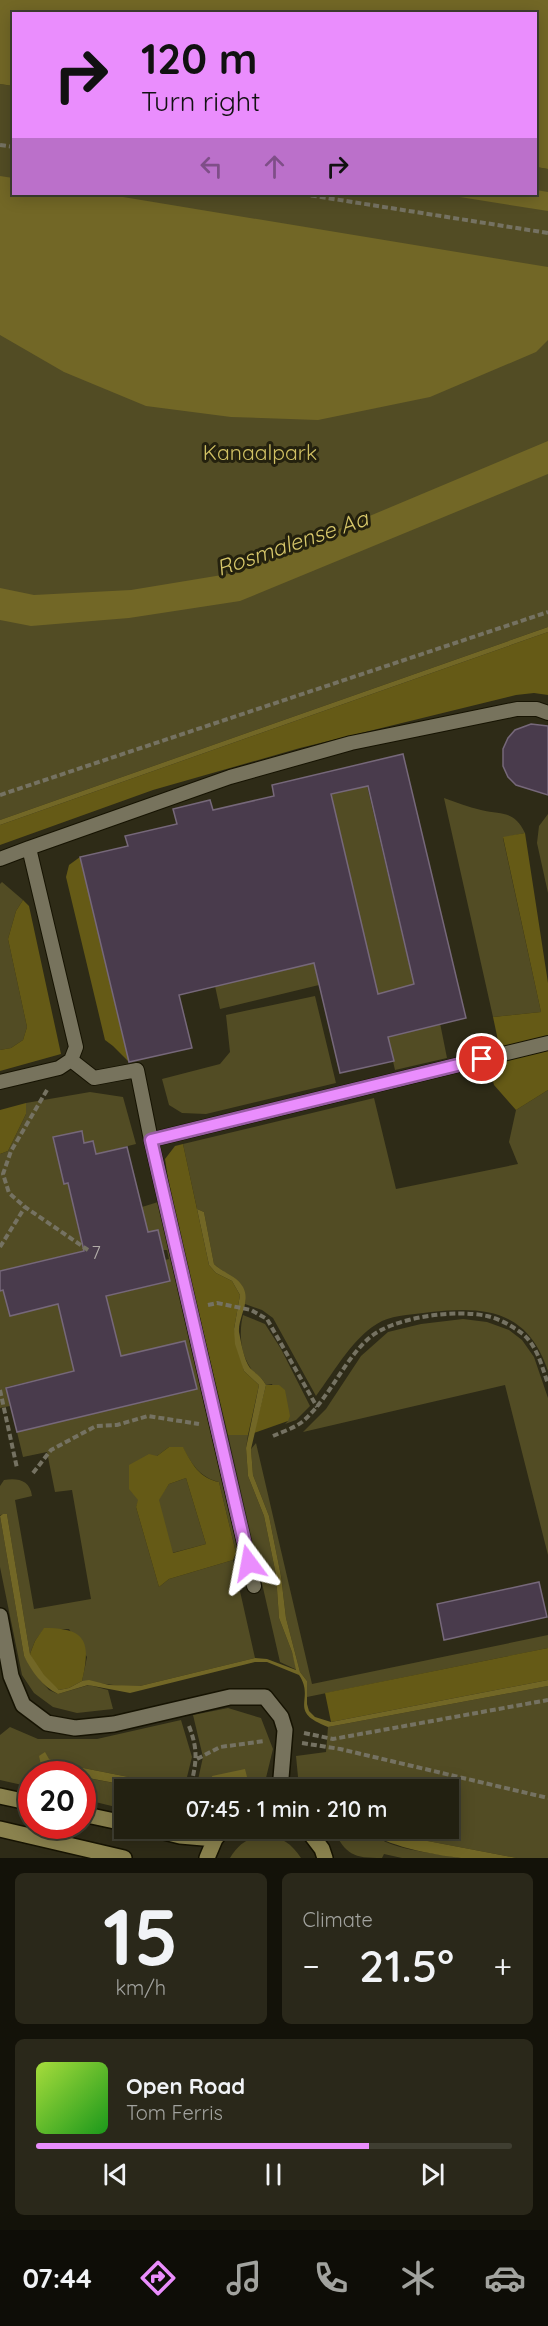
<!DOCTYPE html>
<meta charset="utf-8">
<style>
:root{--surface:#222011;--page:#2a281a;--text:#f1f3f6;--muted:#a2a39f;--line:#3f3e31;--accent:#ea8dfd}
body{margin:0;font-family:Quicksand,sans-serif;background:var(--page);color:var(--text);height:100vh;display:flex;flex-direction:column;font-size:22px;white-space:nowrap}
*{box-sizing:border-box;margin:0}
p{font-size:20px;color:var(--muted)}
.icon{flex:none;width:33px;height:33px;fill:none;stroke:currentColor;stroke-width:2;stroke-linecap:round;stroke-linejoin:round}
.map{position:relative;height:1858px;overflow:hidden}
.sheet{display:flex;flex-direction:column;gap:15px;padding:15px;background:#131209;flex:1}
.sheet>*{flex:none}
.hud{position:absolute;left:12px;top:12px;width:525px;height:183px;border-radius:0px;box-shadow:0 3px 15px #0003,0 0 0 2px var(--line);background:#ea8dfd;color:#111;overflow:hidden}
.speed{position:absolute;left:18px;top:1761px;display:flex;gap:12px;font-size:30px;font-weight:700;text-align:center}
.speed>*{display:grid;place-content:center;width:78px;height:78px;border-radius:50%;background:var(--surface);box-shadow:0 3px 15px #0003,0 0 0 2px var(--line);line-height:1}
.speed .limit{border:9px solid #d22;background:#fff;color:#111}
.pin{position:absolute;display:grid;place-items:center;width:51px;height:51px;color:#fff;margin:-26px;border:3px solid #fff;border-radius:50%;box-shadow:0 2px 6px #0007}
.me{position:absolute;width:66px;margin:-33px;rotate:347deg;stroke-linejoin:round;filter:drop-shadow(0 0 4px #0008)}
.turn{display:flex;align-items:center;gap:21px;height:126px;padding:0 30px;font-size:27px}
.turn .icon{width:78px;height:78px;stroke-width:2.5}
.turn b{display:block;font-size:42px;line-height:51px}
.lanes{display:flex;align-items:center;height:57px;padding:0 30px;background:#0003;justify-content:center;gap:30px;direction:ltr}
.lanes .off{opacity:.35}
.big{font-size:45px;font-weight:600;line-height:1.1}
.sheet .tile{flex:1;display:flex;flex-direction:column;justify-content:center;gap:9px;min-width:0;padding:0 21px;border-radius:9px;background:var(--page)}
.sheet .dial{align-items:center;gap:0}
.dial b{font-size:78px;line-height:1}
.song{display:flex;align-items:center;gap:18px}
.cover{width:72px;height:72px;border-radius:9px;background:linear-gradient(135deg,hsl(80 70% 55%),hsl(120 70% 35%))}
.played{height:6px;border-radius:3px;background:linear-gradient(90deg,var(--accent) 70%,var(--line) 70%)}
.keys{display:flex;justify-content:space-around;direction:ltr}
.heat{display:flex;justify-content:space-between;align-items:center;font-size:33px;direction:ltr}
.sheet .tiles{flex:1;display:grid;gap:15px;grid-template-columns:1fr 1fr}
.tile:last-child{grid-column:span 2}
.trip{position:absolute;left:114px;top:1779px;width:345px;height:60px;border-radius:0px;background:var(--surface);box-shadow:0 3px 15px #0003,0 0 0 2px var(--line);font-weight:600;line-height:60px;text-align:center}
.dock{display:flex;height:96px;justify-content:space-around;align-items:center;background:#0e0d07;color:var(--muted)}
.dock .icon{width:42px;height:42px}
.dock .active{color:var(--accent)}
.dock b{font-size:27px;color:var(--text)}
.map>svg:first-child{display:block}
.green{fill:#524c24}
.forest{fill:#655a16;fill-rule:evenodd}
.water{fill:#726726}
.building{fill:#493b4c;stroke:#76687a;stroke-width:1.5;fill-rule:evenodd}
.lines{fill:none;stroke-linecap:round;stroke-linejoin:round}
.lane-casing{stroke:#161302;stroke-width:16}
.street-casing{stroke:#161302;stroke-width:18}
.secondary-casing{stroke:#161302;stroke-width:18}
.path{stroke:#757262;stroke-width:4;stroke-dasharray:6 3;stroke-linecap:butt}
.lane{stroke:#77735d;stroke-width:14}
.street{stroke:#77735d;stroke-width:15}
.secondary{stroke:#8a824e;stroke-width:15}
.route-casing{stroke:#985ca4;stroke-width:15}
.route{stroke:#ea8dfd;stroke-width:10}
.labels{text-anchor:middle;stroke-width:6;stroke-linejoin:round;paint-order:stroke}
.number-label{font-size:18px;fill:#b1aca8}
.park-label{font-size:21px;fill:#d0c063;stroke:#24210e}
.water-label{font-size:22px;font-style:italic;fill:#d8c86b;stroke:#24210e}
</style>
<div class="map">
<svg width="548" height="1858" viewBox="0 0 548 1858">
<rect width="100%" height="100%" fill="#2e2b17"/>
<path class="green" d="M 0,84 L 13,86 L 14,194 L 536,194 L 536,167 L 548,169 L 548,627 L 0,820 Z
M 367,786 L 424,1027 L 440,1023 L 447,1058 L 395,1070 L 331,794 Z
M 444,798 C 456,802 468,807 481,810 C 502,815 514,810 525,833 L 503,838 L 541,1012 L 493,1017 Z
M 277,808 L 319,985 L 220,1009 L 215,986 Z
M 548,814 L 548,893 L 537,843 L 539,826 Z
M 2,882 L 23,900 L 16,911 L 8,939 L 27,1027 L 23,1040 L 11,1048 L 0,1050 L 0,884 Z
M 315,996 L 336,1083 L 206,1114 L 182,1113 L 169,1105 L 162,1079 L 220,1064 L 230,1052 L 226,1015 Z
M 548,1090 L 548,1371 C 528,1311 487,1306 431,1312 C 417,1314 395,1315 382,1321 C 354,1335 334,1372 316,1396 L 273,1318 L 262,1310 L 245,1304 C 247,1282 228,1277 214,1264 L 204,1212 L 197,1209 L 183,1144 L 374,1098 L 396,1189 L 518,1164 L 509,1142 L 516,1110 Z
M 90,1092 L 123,1097 L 136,1144 L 96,1154 L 93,1141 L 84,1143 L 81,1131 L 53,1138 L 64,1184 L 68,1183 L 80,1236 L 104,1230 L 86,1269 L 75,1253 L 0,1271 L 0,1154 L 8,1151 L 26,1114 L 26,1103 Z
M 158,1202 L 241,1548 L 236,1553 L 219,1482 C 199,1477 192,1464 183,1448 L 169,1447 L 157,1456 L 136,1507 L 159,1587 L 169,1579 L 233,1560 L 255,1658 L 140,1686 L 129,1687 L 82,1681 L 87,1657 L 69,1629 L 44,1629 L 35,1641 L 30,1654 L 7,1514 L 0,1515 L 0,1486 L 4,1480 C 18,1478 30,1480 32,1496 L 15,1500 L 34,1609 L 91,1599 L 72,1490 L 55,1492 L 47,1452 L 23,1457 L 17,1432 L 197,1389 L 185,1341 L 121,1356 L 106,1296 L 170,1281 L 165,1260 L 169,1259 L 167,1250 L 162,1250 L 158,1230 L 116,1239 L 142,1207 Z
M 0,1285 L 6,1289 L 10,1316 L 58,1304 L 74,1371 L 7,1387 L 10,1406 L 0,1408 Z
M 243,1315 L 265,1324 L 281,1349 L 310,1406 L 296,1420 L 285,1424 L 288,1421 L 272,1384 L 266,1385 C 262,1377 254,1374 250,1367 C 240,1352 239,1331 243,1315 Z
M 463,1319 L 487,1322 L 509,1330 L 522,1340 L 534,1357 L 548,1398 L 548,1555 L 505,1385 L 303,1432 L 326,1409 L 361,1356 L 388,1332 L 421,1324 Z
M 228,1435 L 248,1435 L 246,1448 L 248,1476 L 264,1516 L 276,1575 L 279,1618 L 292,1652 L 297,1670 L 280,1662 Z
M 256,1443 L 312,1684 L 548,1635 L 548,1648 L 307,1697 L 307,1681 L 300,1672 L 286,1618 L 281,1576 L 269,1516 L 253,1475 L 251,1449 Z
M 186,1478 L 206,1544 L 172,1553 L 158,1500 L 169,1484 Z
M 0,1516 L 24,1656 L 40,1680 L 49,1690 L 58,1694 L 89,1685 L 108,1690 L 113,1709 L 77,1713 L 53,1707 L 34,1693 L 22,1675 L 0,1567 Z
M 548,1686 L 548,1858 L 517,1858 L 391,1834 L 382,1829 L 448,1828 L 448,1790 L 339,1789 L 333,1783 L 318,1785 L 323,1789 L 301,1789 L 299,1787 L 296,1756 L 326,1752 L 328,1727 Z
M 228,1708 L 261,1718 L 273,1749 L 265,1782 L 255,1789 L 196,1789 L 203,1757 L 193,1715 Z
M 181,1720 L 192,1757 L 184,1789 L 173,1789 L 174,1786 L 58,1763 L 39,1756 L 58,1772 L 72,1774 L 32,1774 L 31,1787 L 0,1780 L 0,1735 L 10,1727 L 38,1739 L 97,1739 Z
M 82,1777 L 146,1789 L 124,1790 L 124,1809 L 83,1799 Z
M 333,1829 L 365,1829 C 389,1851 430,1852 462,1858 L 402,1858 L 384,1854 L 382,1858 C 353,1858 346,1855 333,1829 Z
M 264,1835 C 281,1836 292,1844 301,1858 L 230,1858 C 238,1844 249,1837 264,1835 Z"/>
<path class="forest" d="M 548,632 L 548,695 L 534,693 L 516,695 L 300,748 L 153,790 L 0,845 L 0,825 Z
M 525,833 L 548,983 L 548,1090 L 516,1110 L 494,1085 L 489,1068 L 503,1064 L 493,1017 L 541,1012 L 503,837 Z
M 80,857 L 129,1062 L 113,1046 L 105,1040 L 66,877 L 69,865 Z
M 23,900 L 29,906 L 61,1054 L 0,1071 L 0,1050 L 11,1048 L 23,1040 L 27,1027 L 8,939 L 16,911 Z
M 26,1103 L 26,1114 L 8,1151 L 0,1154 L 0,1110 Z
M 183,1144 L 209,1265 L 216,1273 L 232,1281 L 240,1295 L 234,1329 L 244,1371 L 259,1385 L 248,1435 L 228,1435 L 170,1192 L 165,1159 L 175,1146 Z
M 266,1385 L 279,1385 L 285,1390 L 290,1416 L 288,1421 L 254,1433 Z
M 169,1447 L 183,1447 C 192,1464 199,1478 219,1482 L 236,1553 L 233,1560 L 169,1579 L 159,1587 L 136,1507 L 138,1500 L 129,1489 L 129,1465 L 149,1454 L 157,1456 ZM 186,1478 L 206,1544 L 173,1553 L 159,1500 L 169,1484 Z
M 44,1628 C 87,1628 91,1642 82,1681 L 69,1688 L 59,1690 C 47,1682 36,1667 30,1654 L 35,1641 Z
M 548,1648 L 548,1680 L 331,1722 L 325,1693 Z"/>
<path class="water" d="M 0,0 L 548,0 L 548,169 L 536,167 L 536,14 L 14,14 L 13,86 L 0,84 Z
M 0,176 L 13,178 L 14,194 L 105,194 L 548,267 L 548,340 L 536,352 L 430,397 L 318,420 L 231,417 L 146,406 L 64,372 L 0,335 Z
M 536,190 L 548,192 L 548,211 L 441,194 L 536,194 Z
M 548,441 L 548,474 L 240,601 L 129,618 L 31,626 L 0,620 L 0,588 L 34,595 L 131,590 L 234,573 Z
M 548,627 L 548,632 L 0,825 L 0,820 Z
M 197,1209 L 204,1212 L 214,1264 C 223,1273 237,1276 243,1287 C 251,1302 238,1317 239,1332 C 241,1342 244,1360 250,1368 C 256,1374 262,1377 266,1385 L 251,1449 L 253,1475 L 269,1516 L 281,1576 L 286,1618 L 300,1672 L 307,1681 L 307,1704 L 309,1711 L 315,1717 L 331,1722 L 548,1680 L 548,1686 L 328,1727 C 286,1711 316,1700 299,1675 L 267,1662 L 255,1662 L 130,1693 L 88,1685 L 58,1694 C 42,1686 32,1672 24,1656 L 0,1516 L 3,1514 L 7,1514 L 30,1654 L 44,1675 L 59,1690 L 69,1688 L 82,1681 L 89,1680 L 109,1685 L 140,1686 L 255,1658 L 267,1659 L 296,1670 L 292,1652 L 279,1618 L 276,1575 L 264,1516 L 248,1476 L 246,1448 L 259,1385 L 244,1371 L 235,1344 L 234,1329 L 240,1295 L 232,1281 L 216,1273 L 209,1265 Z
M 45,1752 L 49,1759 L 58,1763 L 174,1786 L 173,1789 L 146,1789 L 83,1777 L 82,1774 L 58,1772 L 41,1765 L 39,1756 Z
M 245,1769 L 247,1777 L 213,1784 L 212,1776 Z
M 365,1829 L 382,1829 L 391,1834 L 517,1858 C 499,1858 479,1858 461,1858 C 434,1855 384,1846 365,1829 Z"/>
<path class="building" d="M 531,724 L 548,726 L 548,795 L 516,785 L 508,777 L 503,766 L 503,749 L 508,738 L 515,730 Z
M 403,754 L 466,1018 L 388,1037 L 394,1061 L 340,1073 L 314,963 L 179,995 L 192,1048 L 129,1062 L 80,857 L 128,846 L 125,836 L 177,824 L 173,809 L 210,800 L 213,810 L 274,796 L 272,785 ZM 368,786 L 414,984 L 378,994 L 331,794 Z
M 82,1131 L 84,1143 L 93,1141 L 96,1154 L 127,1147 L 148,1232 L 158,1230 L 170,1281 L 106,1296 L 121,1356 L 185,1341 L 197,1389 L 17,1432 L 6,1388 L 74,1371 L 58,1304 L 10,1316 L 3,1290 L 0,1291 L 0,1271 L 84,1251 L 68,1183 L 64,1184 L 53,1137 Z
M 539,1582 L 547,1617 L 444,1640 L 437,1604 Z"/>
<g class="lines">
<defs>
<path id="lane" d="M 0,859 L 29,848
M 71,1060 L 94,1078 L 137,1070 L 151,1140 L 254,1586
M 0,1082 L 59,1068 L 71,1060 L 76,1047 L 29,848 L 230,777 L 351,743 L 517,709 L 537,709 L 548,713
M 151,1140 L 548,1043"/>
<path id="street" d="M 0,1616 L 11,1676 L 23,1705 L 47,1723 L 75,1728 L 114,1724 L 230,1697 L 265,1697 L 281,1717 L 285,1730 L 280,1790"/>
<path id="secondary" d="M 0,1796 L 32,1803
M 82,1814 L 124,1823
M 148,1828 L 180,1836 L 215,1839
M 306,1828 L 322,1849 L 325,1858
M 0,1829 L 124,1858
M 207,1858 L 215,1839 L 224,1828"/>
</defs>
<use href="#lane" class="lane-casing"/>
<use href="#street" class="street-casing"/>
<use href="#secondary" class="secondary-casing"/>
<path class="path" d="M 0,145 L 14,147
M 302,194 L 548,233
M 0,795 L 548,612
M 47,1090 L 11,1151 L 3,1174 L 9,1193 L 25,1207 L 88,1250
M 0,1247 L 25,1207
M 208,1305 L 217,1303 L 251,1310 L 267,1319 L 317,1407
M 0,1390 L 17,1468
M 273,1436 C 282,1432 294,1428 302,1422 C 329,1399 342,1363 368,1339 C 392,1317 455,1309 487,1316 C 500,1319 514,1327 524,1335 C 538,1348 542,1367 548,1384
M 33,1473 L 51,1450 L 96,1426 L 117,1425 L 148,1416 L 199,1424
M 189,1726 C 199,1752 196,1763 190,1790
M 304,1733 L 333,1739 L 548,1700
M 302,1743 L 340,1749 L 548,1798
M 197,1759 L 220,1747 L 265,1741"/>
<use href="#lane" class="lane"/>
<use href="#street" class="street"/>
<use href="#secondary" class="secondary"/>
</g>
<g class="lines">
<defs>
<path id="route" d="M 249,1563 L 151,1140 L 482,1059"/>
</defs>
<use href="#route" class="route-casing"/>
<use href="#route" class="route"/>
</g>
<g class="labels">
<g class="number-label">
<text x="96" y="1259">7</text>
</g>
<g class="park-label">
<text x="260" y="460">Kanaalpark</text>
</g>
<g class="water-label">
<text transform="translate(292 543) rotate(-19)" y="8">Rosmalense Aa</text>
</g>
</g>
</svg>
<div class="speed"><div class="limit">20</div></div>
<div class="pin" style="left:482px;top:1059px;background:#d93025"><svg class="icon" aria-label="arrive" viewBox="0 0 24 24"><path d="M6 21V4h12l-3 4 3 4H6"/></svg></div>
<svg class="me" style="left:249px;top:1563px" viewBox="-20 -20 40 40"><path d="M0-17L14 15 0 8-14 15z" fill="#ea8dfd" stroke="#fff" stroke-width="4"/></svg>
<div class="trip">07:45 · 1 min · 210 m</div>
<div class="hud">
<div class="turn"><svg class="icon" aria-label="right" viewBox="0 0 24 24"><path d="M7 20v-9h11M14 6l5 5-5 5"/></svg><div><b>120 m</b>Turn right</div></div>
<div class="lanes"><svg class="icon off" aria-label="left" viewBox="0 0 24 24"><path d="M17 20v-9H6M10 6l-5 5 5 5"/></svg><svg class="icon off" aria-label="ahead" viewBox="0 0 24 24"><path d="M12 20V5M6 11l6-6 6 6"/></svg><svg class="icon" aria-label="right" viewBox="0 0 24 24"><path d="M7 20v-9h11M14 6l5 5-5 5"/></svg></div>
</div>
</div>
<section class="sheet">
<div class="tiles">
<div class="tile dial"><b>15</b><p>km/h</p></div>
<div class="tile"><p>Climate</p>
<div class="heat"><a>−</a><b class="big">21.5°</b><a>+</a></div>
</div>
<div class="tile">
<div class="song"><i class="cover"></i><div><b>Open Road</b><p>Tom Ferris</p></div></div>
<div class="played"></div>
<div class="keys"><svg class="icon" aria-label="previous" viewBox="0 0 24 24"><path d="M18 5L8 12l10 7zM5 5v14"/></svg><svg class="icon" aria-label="pause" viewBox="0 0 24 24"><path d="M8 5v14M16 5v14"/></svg><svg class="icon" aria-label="next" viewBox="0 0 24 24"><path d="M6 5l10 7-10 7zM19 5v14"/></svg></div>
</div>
</div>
</section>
<nav class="dock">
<b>07:44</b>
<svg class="icon active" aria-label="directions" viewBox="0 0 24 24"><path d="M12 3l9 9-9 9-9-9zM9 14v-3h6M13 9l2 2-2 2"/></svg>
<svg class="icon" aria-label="music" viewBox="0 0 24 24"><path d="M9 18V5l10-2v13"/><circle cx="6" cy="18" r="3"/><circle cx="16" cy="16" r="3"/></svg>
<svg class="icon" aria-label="phone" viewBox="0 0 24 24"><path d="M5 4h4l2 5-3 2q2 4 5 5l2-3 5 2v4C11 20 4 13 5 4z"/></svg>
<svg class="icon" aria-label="climate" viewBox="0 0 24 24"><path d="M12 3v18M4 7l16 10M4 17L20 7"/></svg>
<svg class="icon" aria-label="car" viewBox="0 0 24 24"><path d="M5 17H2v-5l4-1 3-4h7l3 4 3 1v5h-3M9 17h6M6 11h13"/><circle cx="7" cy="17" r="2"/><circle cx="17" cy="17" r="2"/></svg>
</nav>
